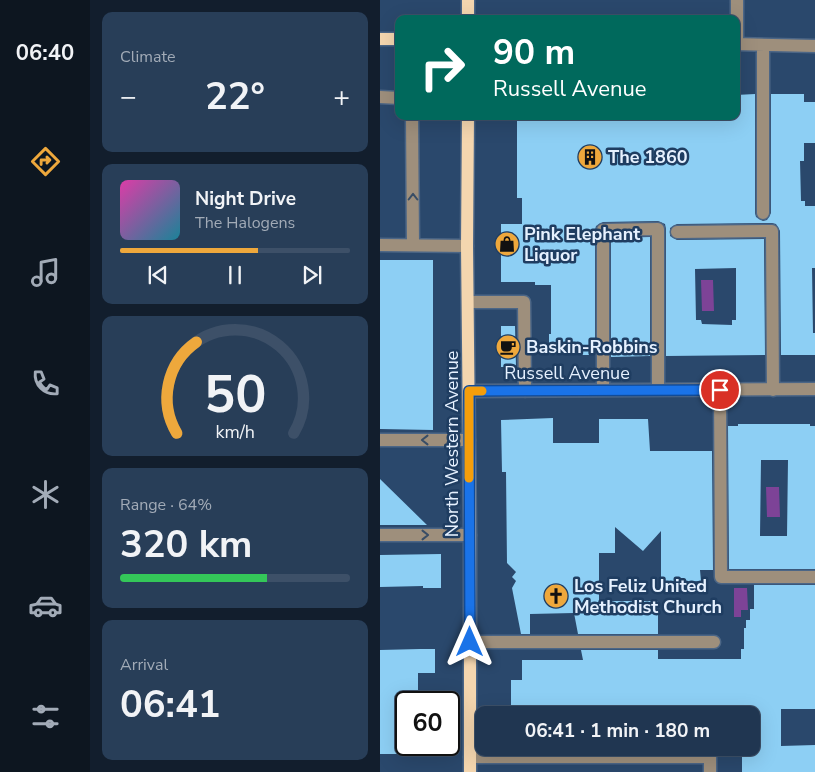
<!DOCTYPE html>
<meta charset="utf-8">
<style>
:root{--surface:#203651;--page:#283e58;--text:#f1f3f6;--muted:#a2abb7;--line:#3d5068;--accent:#eea83c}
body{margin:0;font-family:"Nunito Sans",sans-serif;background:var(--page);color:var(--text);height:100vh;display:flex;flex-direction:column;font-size:19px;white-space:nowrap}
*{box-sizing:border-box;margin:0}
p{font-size:16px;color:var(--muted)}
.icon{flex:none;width:28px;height:28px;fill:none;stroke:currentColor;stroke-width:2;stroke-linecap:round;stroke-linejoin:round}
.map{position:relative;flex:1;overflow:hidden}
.drawer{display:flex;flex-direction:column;gap:12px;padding:12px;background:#121e2d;width:290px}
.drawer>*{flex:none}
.guide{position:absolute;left:15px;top:15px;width:345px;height:105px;border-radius:10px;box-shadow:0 5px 20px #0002,0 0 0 1px var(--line);background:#00695c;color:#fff;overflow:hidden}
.speed{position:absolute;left:15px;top:691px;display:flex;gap:10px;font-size:25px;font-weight:700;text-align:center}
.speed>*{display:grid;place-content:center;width:65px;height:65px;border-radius:50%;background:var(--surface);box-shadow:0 5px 20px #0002,0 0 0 1px var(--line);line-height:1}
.speed .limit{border:2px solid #111;border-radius:8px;background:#fff;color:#111}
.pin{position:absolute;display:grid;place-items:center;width:42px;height:42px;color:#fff;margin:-21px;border:2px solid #fff;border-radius:50%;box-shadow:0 1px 5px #0007}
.me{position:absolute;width:55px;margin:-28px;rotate:0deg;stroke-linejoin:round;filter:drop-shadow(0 0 4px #0008)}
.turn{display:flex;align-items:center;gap:18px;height:105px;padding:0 15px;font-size:22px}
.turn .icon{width:65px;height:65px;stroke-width:2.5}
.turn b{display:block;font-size:35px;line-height:42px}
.big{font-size:38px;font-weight:700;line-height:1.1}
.drawer .card{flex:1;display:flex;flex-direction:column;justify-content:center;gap:8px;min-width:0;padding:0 18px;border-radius:10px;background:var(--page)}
.drawer .dial{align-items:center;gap:0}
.dial svg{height:130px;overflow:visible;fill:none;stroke:var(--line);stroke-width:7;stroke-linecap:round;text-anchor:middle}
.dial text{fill:var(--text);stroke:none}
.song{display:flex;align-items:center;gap:15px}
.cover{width:60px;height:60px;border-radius:8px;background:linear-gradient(135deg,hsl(320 70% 55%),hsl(190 70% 35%))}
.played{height:5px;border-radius:2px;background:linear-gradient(90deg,var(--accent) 60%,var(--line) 60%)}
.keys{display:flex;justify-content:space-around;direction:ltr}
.heat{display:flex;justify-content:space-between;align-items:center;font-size:28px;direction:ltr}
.charge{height:8px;border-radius:4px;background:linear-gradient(90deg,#34c759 64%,var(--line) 0)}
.trip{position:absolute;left:95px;top:706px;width:285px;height:50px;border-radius:10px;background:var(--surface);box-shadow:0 5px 20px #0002,0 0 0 1px var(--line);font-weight:700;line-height:50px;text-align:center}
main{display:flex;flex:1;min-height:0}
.dock{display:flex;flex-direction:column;width:90px;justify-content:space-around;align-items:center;background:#0d1620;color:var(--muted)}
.dock .icon{width:35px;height:35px}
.dock .selected{color:var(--accent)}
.dock b{font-size:22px;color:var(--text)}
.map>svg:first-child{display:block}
.water{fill:#7d4397}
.building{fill:#8dcff4;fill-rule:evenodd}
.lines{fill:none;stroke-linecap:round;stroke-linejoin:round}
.minor-casing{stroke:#4c6686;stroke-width:15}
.major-casing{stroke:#4c6686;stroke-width:15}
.minor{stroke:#9e8f7c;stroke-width:12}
.major{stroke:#f4d6af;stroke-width:12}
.oneway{stroke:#384d66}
.route-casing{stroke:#114b97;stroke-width:12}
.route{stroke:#1a73e8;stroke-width:9}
.slow{stroke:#f59e0b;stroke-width:9}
.labels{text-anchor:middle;stroke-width:5;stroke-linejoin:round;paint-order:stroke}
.poi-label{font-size:18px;font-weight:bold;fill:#e6f1ff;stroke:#1f3d61;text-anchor:start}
.street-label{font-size:18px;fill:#e6f1ff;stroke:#1f3d61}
</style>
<main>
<nav class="dock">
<b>06:40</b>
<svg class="icon selected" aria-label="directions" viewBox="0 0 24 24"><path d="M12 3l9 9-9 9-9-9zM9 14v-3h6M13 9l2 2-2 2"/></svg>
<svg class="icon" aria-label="music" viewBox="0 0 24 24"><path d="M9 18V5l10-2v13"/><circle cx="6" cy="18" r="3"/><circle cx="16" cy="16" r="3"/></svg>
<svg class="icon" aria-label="phone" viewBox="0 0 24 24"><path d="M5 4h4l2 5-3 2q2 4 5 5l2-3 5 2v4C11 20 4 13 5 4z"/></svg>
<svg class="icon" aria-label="climate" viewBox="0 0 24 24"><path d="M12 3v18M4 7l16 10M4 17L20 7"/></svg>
<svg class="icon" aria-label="car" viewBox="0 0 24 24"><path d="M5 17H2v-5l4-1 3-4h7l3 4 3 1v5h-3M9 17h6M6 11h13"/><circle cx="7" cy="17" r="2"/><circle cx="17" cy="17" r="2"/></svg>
<svg class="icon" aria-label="filters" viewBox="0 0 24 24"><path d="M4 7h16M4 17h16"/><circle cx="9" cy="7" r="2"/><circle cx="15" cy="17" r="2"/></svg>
</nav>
<section class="drawer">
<div class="card"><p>Climate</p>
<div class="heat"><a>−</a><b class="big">22°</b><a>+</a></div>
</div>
<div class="card">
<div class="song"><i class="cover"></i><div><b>Night Drive</b><p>The Halogens</p></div></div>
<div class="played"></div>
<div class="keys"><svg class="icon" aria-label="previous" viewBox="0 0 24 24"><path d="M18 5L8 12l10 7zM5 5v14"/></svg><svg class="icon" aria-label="pause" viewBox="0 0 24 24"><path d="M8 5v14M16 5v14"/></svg><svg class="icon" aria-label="next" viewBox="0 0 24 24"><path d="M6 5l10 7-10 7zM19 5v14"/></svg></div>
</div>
<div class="card dial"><svg viewBox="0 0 100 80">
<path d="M14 69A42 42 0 1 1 86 69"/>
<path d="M14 69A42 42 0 0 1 26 13" stroke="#eea83c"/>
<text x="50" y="56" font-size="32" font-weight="700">50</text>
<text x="50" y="72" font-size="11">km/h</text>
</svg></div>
<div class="card"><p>Range · 64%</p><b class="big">320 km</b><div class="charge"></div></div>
<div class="card"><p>Arrival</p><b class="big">06:41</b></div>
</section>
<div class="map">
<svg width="435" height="772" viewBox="0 0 435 772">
<rect width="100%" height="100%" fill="#2a486c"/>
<path class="water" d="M 321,280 L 333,280 L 334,311 L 322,311 Z
M 386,487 L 399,487 L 400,517 L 387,517 Z
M 354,588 L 367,588 L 368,610 L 361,610 L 361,617 L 354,617 Z"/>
<path class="building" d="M 375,94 L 375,213 L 376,217 L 383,221 L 387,220 L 391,213 L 391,94 L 424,94 L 424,102 L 435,102 L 435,143 L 424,143 L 424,161 L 420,161 L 421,201 L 425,201 L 425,206 L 435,206 L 435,268 L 432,268 L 433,333 L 435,333 L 435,355 L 401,355 L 400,231 L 396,224 L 392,223 L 297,224 L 290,228 L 290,236 L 297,240 L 384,239 L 385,355 L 286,356 L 286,229 L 285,224 L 278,221 L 223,222 L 216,226 L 215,230 L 215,355 L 169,355 L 169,334 L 171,334 L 171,285 L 155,285 L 155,282 L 121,282 L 121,224 L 142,224 L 142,198 L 137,198 L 137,116 L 356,116 L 356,95 ZM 356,268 L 356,320 L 352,320 L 352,325 L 322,324 L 321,320 L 316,320 L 315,269 Z
M 270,237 L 270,356 L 231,357 L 231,238 Z
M 0,260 L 53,260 L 53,430 L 0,429 Z
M 121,326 L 135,326 L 136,367 L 121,367 Z
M 173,418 L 173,443 L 219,443 L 219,419 L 268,419 L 270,451 L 332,451 L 333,570 L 320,570 L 321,581 L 281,582 L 281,531 L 263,551 L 235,527 L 235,553 L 219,553 L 219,601 L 278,601 L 278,634 L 198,634 L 194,613 L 150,614 L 150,634 L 141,634 L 132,588 L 136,581 L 132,577 L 136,572 L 127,563 L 126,472 L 122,472 L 121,420 Z
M 358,424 L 430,424 L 430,426 L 435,426 L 435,569 L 349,569 L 348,426 L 358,426 ZM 381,460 L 408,460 L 407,536 L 380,536 Z
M 0,479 L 47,525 L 0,525 Z
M 61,554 L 61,588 L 43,588 L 43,586 L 0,587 L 0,555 Z
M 374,585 L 435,585 L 435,709 L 401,709 L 401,746 L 435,745 L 435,772 L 362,772 L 362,748 L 371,748 L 371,715 L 270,715 L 270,712 L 237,713 L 237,715 L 191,715 L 191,713 L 131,715 L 131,680 L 142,680 L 142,660 L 203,660 L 201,650 L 278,650 L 278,659 L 361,659 L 361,649 L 364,649 L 364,628 L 366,628 L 366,620 L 370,620 L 370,609 L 374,609 Z
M 40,649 L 55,649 L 55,673 L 38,673 L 38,702 L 26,702 L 26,754 L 0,754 L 0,650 Z"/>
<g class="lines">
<defs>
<path id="minor" d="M 357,0 L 357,44
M 356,44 L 435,46
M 0,97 L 19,98
M 32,116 L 33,245
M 383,213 L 383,45
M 297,232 L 392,231 L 393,390
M 0,245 L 87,246
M 88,302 L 144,302 L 145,391
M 223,390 L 223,230 L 278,229 L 278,390
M 340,390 L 341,577 L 435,577
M 89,391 L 435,389
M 0,440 L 89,440
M 0,535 L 90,535
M 89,642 L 334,642
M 90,757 L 330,757 L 330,772"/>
<path id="major" d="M 88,0 L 88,19
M 0,39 L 19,39
M 88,116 L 87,246 L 90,535 L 90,772"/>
</defs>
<use href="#minor" class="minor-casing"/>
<use href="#major" class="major-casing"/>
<use href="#minor" class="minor"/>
<use href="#major" class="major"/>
</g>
<defs><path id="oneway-chevron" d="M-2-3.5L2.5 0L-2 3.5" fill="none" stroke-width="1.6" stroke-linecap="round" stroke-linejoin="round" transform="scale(1.25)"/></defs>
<g class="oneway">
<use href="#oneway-chevron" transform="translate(33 197) rotate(-90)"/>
<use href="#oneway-chevron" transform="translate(45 440) rotate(-180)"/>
<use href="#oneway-chevron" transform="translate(45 535)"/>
</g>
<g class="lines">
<defs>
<path id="route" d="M 90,642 L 89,391 L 340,390"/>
</defs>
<use href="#route" class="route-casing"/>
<use href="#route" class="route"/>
<path class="slow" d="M 89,478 L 89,391 L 102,391"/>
</g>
<defs>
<symbol id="building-disc" viewBox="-11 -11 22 22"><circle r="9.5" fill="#eea83c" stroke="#1f3d61"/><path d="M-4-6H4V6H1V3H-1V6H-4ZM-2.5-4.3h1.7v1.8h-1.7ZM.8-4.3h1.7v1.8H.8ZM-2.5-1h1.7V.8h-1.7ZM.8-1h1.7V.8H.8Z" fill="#111"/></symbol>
<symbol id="shop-disc" viewBox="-11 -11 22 22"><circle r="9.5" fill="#eea83c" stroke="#1f3d61"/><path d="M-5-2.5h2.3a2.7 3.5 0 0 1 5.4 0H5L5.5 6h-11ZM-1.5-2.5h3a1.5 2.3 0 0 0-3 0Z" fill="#111"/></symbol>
<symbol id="cafe-disc" viewBox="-11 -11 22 22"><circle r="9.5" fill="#eea83c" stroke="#1f3d61"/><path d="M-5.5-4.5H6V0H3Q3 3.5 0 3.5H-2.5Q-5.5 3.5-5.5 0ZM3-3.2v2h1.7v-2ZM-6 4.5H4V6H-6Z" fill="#111"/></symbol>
<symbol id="church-disc" viewBox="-11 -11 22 22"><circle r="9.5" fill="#eea83c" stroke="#1f3d61"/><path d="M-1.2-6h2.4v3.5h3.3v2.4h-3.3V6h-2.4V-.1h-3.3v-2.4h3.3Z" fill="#111"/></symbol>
</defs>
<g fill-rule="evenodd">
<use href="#building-disc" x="196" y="143" width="28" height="28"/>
<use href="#shop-disc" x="113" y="230" width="28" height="28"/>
<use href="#cafe-disc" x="114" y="333" width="28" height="28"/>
<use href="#church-disc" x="162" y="582" width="28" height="28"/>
</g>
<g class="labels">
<g class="poi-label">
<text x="228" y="163">The 1860</text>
<text x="144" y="240">Pink Elephant<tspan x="144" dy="21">Liquor</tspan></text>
<text x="146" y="353">Baskin-Robbins</text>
<text x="194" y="592">Los Feliz United<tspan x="194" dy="21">Methodist Church</tspan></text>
</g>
<g class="street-label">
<text x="187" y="379">Russell Avenue</text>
<text transform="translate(72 444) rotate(-90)" y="6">North Western Avenue</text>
</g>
</g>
</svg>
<div class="speed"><div class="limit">60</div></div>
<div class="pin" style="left:340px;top:390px;background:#d93025"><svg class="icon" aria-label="arrive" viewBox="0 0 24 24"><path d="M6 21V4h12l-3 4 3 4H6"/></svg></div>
<svg class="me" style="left:90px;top:642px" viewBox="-20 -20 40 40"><path d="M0-17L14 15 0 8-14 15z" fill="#1a73e8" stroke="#fff" stroke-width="4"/></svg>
<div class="trip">06:41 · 1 min · 180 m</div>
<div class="guide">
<div class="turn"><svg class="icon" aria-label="right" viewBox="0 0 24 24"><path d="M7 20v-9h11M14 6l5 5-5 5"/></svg><div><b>90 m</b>Russell Avenue</div></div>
</div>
</div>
</main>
